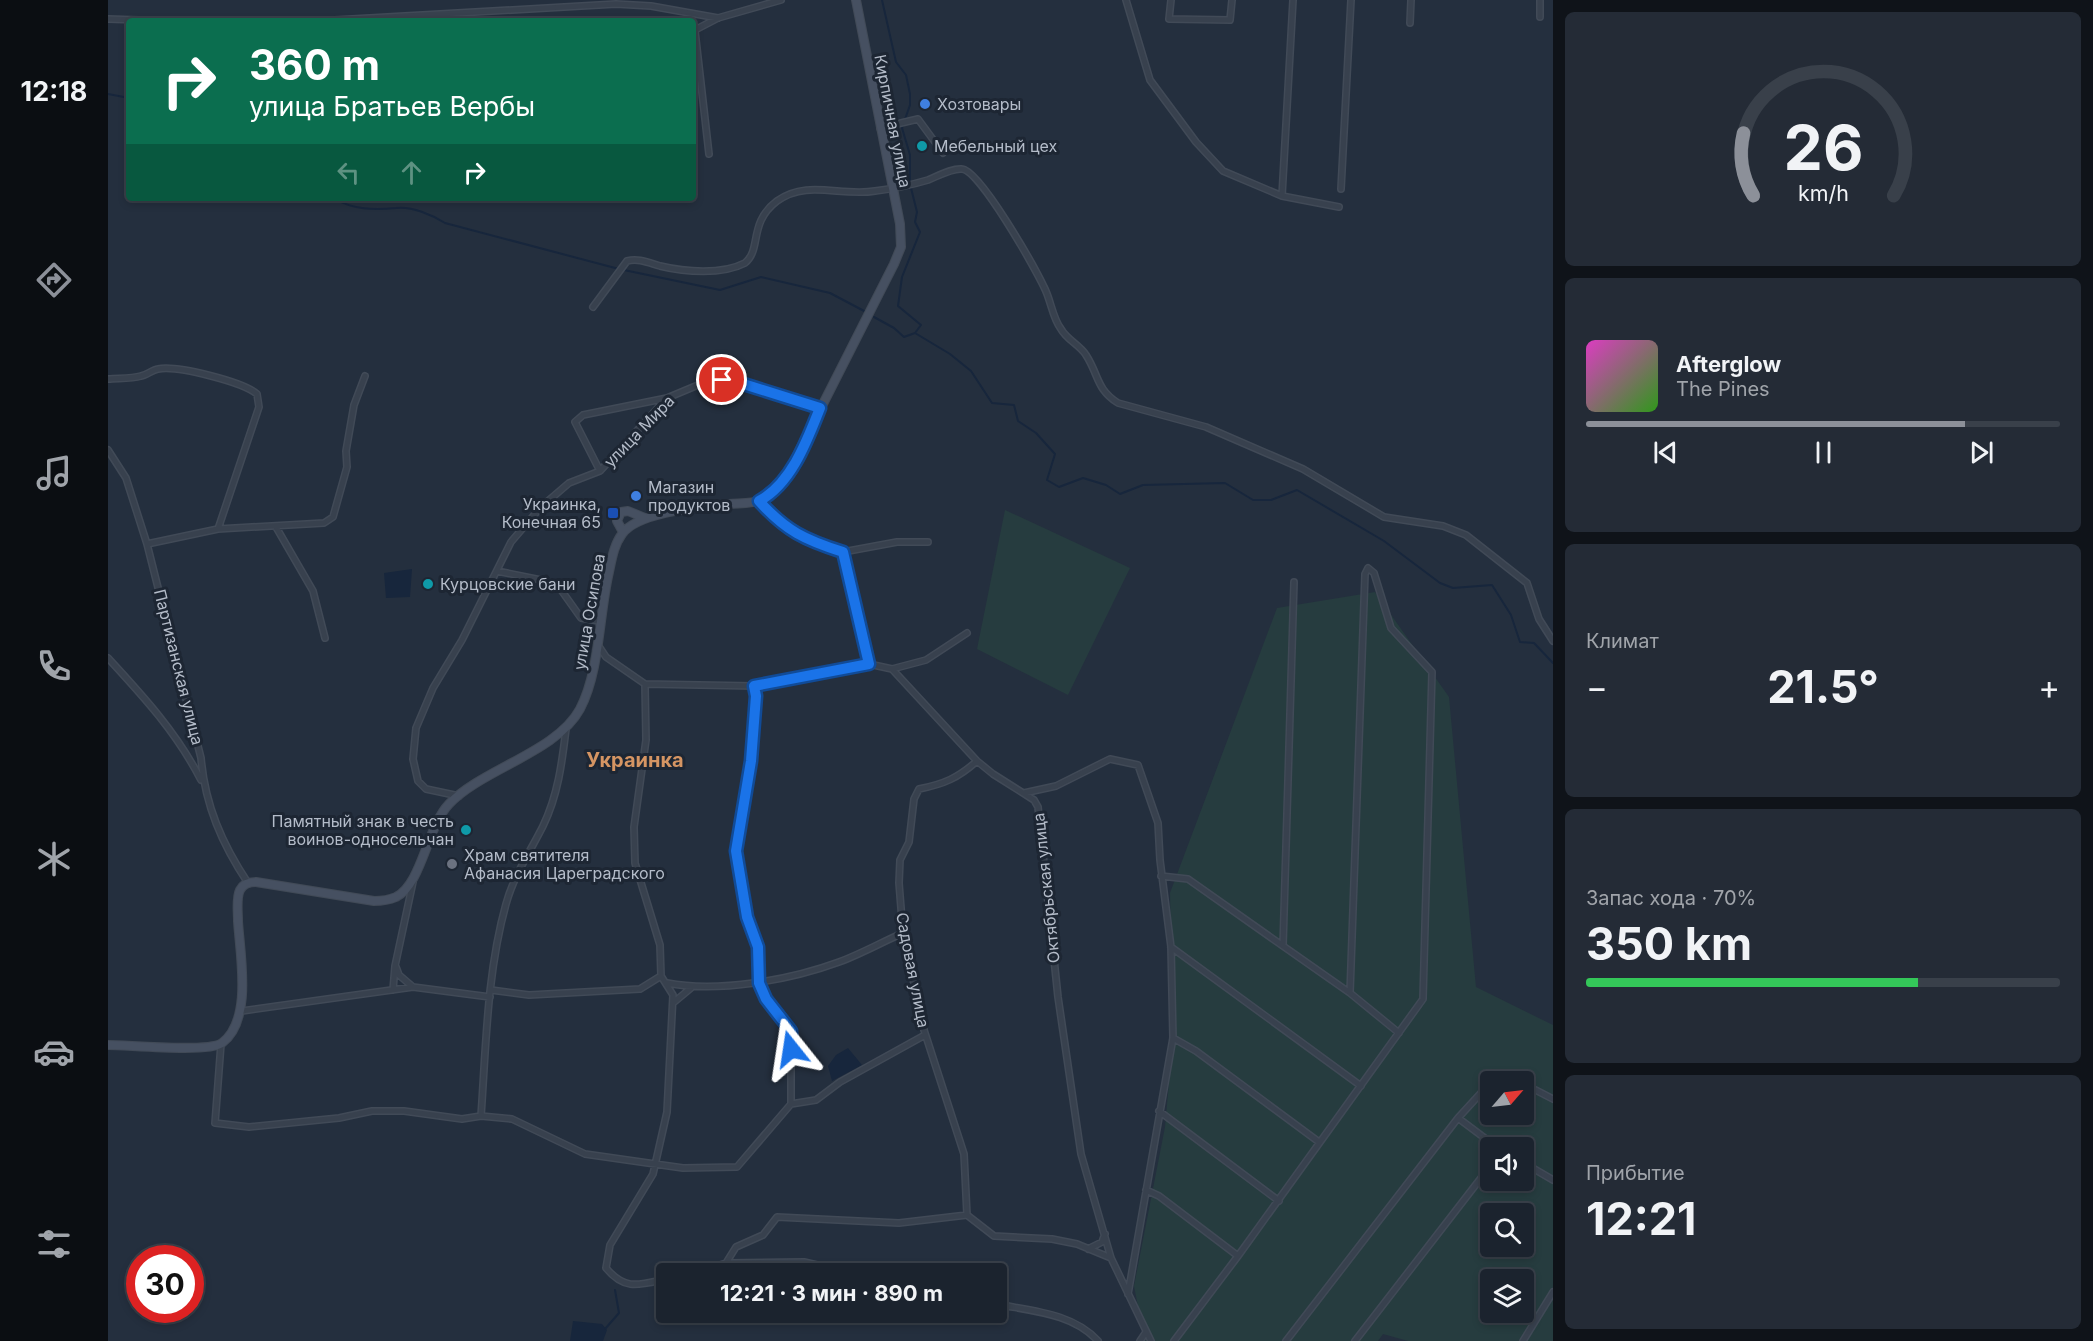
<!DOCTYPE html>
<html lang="ru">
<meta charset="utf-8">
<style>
:root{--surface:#1b232e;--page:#242b36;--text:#f1f3f6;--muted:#a0a4aa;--line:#39404a;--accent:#8c9099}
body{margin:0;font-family:Inter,sans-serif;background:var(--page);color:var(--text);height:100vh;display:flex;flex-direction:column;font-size:22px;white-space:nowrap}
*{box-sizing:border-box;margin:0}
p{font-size:20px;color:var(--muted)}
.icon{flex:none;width:33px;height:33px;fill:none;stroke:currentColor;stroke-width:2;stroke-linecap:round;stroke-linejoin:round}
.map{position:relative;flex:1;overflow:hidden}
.details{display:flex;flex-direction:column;gap:12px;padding:12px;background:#0f1319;width:540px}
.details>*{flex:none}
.hud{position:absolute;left:18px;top:18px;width:570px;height:183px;border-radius:6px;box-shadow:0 3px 9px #0003,0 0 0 2px var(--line);background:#0b6e4f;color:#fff;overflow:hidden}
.needle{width:39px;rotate:62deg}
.fabs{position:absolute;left:1372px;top:1071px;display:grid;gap:12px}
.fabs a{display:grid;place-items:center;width:54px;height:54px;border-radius:6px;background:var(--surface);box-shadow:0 3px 9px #0003,0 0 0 2px var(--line);font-size:30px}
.speed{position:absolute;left:18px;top:1245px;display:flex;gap:12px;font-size:30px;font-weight:700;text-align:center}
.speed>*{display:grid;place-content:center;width:78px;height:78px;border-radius:50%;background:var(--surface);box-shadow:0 3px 9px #0003,0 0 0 2px var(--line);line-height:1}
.speed .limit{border:9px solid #d22;background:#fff;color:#111}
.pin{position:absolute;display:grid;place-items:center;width:51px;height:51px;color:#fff;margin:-26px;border:3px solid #fff;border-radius:50%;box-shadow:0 2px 6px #0007}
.me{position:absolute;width:66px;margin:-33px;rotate:345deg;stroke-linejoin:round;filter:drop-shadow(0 0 4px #0008)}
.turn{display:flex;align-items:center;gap:21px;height:126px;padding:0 24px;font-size:27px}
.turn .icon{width:78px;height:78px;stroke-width:2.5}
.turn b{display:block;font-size:42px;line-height:51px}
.lanes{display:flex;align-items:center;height:57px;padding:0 24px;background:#0003;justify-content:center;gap:30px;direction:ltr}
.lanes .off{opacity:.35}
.big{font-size:45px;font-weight:700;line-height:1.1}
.details .tile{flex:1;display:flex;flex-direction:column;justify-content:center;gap:9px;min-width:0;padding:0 21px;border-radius:9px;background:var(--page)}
.details .dial{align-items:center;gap:0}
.dial svg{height:156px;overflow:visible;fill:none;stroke:var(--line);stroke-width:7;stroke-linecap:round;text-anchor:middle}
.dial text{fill:var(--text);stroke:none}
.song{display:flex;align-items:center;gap:18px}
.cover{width:72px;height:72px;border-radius:9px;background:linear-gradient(135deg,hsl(310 70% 55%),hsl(110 70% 35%))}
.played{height:6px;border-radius:3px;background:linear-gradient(90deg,var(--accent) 80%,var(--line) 80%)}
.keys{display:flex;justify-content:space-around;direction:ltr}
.heat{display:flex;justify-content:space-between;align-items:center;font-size:33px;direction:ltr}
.charge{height:9px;border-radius:4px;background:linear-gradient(90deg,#34c759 70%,var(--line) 0)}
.trip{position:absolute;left:548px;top:1263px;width:351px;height:60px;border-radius:6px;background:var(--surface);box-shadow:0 3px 9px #0003,0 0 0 2px var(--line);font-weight:700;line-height:60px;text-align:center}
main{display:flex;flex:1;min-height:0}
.tab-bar{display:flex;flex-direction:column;width:108px;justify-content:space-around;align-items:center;background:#0b0e12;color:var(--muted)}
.tab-bar .icon{width:42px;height:42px}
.tab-bar .selected{color:var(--accent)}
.tab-bar b{font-size:27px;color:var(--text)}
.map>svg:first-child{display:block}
.green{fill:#263c3f;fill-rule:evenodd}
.water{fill:#17263c}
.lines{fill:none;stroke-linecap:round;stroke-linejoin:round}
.stream{stroke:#17263c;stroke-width:2}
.street-casing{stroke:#414a57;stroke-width:8}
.secondary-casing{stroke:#414a57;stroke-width:10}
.street{stroke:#38414e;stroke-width:5}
.secondary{stroke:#465061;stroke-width:8}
.route-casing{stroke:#114b97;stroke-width:15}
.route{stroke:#1a73e8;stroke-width:10}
.shop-dot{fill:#3f7fe0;stroke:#1d2633;stroke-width:2}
.culture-dot{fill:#0f9aa8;stroke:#1d2633;stroke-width:2}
.transit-dot{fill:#1a4fb4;stroke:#1d2633;stroke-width:2}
.worship-dot{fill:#6b7280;stroke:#1d2633;stroke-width:2}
.labels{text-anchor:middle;stroke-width:6;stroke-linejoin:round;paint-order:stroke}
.poi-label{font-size:16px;fill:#b4bcc9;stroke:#1d2633;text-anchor:start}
.street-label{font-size:16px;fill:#b4bcc9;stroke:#1d2633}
.quarter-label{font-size:20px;font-weight:bold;fill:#d59563;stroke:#1d2633}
</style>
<main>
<nav class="tab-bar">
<b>12:18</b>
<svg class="icon selected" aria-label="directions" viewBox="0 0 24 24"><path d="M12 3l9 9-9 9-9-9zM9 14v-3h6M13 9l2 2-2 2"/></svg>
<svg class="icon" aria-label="music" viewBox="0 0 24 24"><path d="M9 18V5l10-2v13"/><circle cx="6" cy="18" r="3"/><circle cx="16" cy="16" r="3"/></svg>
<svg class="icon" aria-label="phone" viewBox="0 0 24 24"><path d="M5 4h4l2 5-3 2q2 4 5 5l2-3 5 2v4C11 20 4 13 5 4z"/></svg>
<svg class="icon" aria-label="climate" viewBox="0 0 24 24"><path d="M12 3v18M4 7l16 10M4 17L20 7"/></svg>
<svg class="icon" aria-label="car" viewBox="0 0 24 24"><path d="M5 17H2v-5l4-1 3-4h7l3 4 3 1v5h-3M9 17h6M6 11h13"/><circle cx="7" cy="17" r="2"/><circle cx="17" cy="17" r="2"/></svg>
<svg class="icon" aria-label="filters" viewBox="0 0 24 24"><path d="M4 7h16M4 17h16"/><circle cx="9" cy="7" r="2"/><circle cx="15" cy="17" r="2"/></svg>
</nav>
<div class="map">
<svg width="1445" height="1341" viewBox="0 0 1445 1341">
<rect width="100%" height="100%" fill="#242f3e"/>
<path class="green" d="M 897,510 L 1022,568 L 960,695 L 869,649 Z
M 1267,592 L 1341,697 L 1368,987 L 1445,1025 L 1445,1341 L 1300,1341 L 1275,1334 L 1270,1341 L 1037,1341 L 1026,1286 L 1057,1127 L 1065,1038 L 1062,893 L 1169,608 ZM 1383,1082 L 1416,1082 L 1416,1114 L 1383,1114 ZM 1383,1148 L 1416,1148 L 1416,1180 L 1383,1180 ZM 1383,1214 L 1416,1214 L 1416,1246 L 1383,1246 ZM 1383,1280 L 1416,1280 L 1416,1312 L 1383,1312 Z"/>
<path class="water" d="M 304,569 L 302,597 L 278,598 L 276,573 Z
M 740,1048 L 754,1065 L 724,1081 L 720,1066 L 728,1055 Z
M 465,1321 L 494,1324 L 499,1330 L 495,1341 L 462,1341 Z"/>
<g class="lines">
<path class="stream" d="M 774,0 L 788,62 L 798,75 L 802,94 L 802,105 L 794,128 L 802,155 L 802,184 L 809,212 L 807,222 L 812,232 L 794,277 L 790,306 L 813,325 L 807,333
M 0,94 L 21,98
M 226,198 C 244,210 267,210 288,208 C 304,206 324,215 337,223 L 511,269 L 612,290 L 653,277 L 722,293 L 758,312
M 766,317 L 786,328 L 796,337 L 807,333 L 842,354 L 863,371 L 884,403 L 906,405 L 910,421 L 928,433 L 947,454 L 939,480 L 951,487 L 975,478 L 998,485 L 1012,494 L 1035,485 L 1117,483 L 1145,500 L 1163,500 L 1189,490 L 1276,541 L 1332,583 L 1345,588 L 1384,585 L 1403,615 L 1412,642 L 1426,643 L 1445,663
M 497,1329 L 511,1313 L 507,1290"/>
<defs>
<path id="street" d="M 1018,0 L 1042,80 L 1088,142 L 1115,171 L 1174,196 L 1231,207
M 1063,0 L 1061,19 L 1122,20 L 1124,0
M 1432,0 L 1432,17
M 0,19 L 62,21
M 209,21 L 508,4 L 543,6 L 610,18
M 1302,23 L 1303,0
M 585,31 L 610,18 L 673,0
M 587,31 L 601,154
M 772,128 L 810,119 L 835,153
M 1233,189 L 1243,0
M 1174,196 L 1185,0
M 485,307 L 519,261 C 531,258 541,263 552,266 C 577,272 614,275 637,263 C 654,249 640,223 669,201 C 699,179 733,197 767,191 C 784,189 803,185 820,180 C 830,176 844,168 854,169 C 872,170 927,268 936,287 C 943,300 944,317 953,329 C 959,340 972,345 978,355 C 991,375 988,389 1010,403 L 1098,427 L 1195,469 L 1276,517 L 1335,526 L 1358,535 L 1419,583 L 1431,619 L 1445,641
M 0,379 C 10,378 23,379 33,376 C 39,375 44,370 50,369 C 69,365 135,382 149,394 L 151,407 L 110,529
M 0,450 L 18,478 L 39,544 L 93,758 C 97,805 114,844 140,883
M 492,471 L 467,422 L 475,415 L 559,398
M 650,501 C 677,530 697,540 735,552 L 761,664 L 784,669 L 869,761 L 885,774 L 926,800 L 930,807 L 950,997 L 973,1154 L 1003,1258 L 1043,1341
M 168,527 L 205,591 L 217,638
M 39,544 L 110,529 L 216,523 L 225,517 L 239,467 L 238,451 L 246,405 L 257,376
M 735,552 L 789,542 L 820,542
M 389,571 L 438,581 L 451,587 L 473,618 L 491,621
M 490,645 L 498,657 L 537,684 L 646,686 L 761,664
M 0,658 C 36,697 69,733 93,780
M 784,669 L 818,660 L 859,633
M 537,684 L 538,740 L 526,827 L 527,863 L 552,945 L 553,976 L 565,995 L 559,1112 L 545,1174 L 502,1245 L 498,1268 C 517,1291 531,1285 558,1279
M 646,686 L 648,696 L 643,761 L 629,851 L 639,917 L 650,947 L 651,983 L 658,999 L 683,1031 L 683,1104
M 916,793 L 948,786 L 1002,759 L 1030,765 L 1050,823 L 1052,860 L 1063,947 L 1065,1038 L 1020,1294
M 351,796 L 318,789 L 310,781 L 305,759 L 308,728 L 325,688 L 354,640 L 403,542 L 433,507 L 461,483 L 492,471 L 559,398 L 602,380 L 626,381 L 712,408
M 1053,876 L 1080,879 L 1175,946
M 1063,947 L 1253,1086
M 288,967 L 291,975 L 305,987
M 559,983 C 610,993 682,980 731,962 C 753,954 774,942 795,933
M 285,990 L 287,966 L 305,882
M 383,990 L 421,995 L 532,989 L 553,976
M 1242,993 L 1291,1033
M 565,1003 L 583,988
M 134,1011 L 305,987 L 382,997
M 1065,1038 L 1088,1051 L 1211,1142
M 113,1044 L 107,1123 L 141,1127 L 231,1118 L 264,1111 L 296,1111 L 354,1119 L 373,1116 L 404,1119 L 477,1154 L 575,1168 L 629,1167 L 683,1104 L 708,1100 L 732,1082 L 817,1035
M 1384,1082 C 1395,1074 1401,1075 1412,1082
M 1416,1084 L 1445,1099
M 1051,1111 L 1171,1201
M 373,1116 C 378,1046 379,972 398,904 C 406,875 422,852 435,826 C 450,795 454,763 458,729
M 1350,1118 L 1390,1148
M 1416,1163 L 1445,1180
M 1038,1190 L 1051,1196 L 1130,1256
M 859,1215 L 856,1154 L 816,1030 L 795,933 L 791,883 L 792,860 L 801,842 L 806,799 L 811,789 C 836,784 850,778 869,761
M 859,1215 L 886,1236 L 944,1239 L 969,1244 L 1003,1258
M 980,1249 L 994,1242 L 997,1234
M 618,1263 L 696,1262 L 748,1274
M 584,1274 L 618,1263 L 628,1247 L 655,1235 L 669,1217 L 791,1223 L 859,1215
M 888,1304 C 923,1311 965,1313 990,1341
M 1032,1341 L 1038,1332
M 1066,1341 L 1130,1256 L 1315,999 L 1324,672 L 1283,628 L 1266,573 L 1260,568 L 1257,574 L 1242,993 L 1175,946 L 1186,582
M 1178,1341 L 1350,1118 L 1383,1082
M 1247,1341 L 1383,1165
M 1415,1341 L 1445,1292"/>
<path id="secondary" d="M 515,532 L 509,521 L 513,512 L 520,511 L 537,518
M 0,1045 C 21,1045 100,1053 114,1043 C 145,1020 132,955 130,921 C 130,911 128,898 132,890 C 135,884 142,882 148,882 L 266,901 C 273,901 281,900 288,897 C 314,884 319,827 341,804 C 374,769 449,752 472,709 C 492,671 491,614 501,572 C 504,558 506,545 514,534 C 531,511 595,507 621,504 C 631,503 644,504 653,500 C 666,494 673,482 681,471 L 786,264 L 793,247 L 792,224 L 748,0"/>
</defs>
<use href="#street" class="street-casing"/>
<use href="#secondary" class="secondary-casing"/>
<use href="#street" class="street"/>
<use href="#secondary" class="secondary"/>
</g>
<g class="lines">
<defs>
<path id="route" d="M 614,380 L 626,381 L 712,408 C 699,441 683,484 651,501 C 678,531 697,540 735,552 L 761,664 L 646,686 L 648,696 L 643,761 L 628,851 L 639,917 L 650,947 L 651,983 L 658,999 L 683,1031 L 683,1049"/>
</defs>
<use href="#route" class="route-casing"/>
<use href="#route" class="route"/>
</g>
<g class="shop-dot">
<circle cx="817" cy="104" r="6"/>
<circle cx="528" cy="496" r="6"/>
</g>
<g class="culture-dot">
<circle cx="814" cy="146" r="6"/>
<circle cx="320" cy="584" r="6"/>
<circle cx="358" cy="830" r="6"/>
</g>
<rect class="transit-dot" x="499" y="507" width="12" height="12" rx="3"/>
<circle class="worship-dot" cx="344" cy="864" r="6"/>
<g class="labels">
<g class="poi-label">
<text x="829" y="110">Хозтовары</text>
<text x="826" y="152">Мебельный цех</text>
<text x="540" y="493">Магазин<tspan x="540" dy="18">продуктов</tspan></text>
<text x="493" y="510" text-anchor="end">Украинка,<tspan x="493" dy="18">Конечная 65</tspan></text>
<text x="332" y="590">Курцовские бани</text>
<text x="346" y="827" text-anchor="end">Памятный знак в честь<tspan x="346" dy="18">воинов-односельчан</tspan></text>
<text x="356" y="861">Храм святителя<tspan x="356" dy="18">Афанасия Цареградского</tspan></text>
</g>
<g class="street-label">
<text transform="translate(785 121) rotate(79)" y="6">Кирпичная улица</text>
<text transform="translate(531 431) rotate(-46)" y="6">улица Мира</text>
<text transform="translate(481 612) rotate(-80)" y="6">улица Осипова</text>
<text transform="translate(71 667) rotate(76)" y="6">Партизанская улица</text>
<text transform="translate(938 888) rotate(-96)" y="6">Октябрьская улица</text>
<text transform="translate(805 970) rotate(79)" y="6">Садовая улица</text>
</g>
<g class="quarter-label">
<text x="527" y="767">Украинка</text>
</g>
</g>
</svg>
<div class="fabs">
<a><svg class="needle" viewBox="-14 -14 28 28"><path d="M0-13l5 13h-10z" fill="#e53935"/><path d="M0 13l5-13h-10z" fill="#a0a4aa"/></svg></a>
<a><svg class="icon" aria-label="sound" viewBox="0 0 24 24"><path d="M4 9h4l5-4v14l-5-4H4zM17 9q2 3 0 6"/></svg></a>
<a><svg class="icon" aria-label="search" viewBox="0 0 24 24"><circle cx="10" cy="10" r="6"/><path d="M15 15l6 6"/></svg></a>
<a><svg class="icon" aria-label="layers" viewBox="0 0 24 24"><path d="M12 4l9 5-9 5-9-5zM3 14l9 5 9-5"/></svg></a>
</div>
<div class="speed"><div class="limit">30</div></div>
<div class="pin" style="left:614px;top:380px;background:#d93025"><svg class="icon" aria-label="arrive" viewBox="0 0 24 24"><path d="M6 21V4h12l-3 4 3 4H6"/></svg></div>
<svg class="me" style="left:683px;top:1049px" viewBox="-20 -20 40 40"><path d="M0-17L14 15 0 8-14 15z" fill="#1a73e8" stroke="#fff" stroke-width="4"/></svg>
<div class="trip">12:21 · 3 мин · 890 m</div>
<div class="hud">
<div class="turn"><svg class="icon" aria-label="right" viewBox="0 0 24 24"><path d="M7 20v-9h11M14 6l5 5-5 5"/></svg><div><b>360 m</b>улица Братьев Вербы</div></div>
<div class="lanes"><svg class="icon off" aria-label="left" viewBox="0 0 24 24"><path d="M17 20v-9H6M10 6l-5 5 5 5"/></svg><svg class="icon off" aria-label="ahead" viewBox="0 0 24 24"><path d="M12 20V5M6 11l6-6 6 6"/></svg><svg class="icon" aria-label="right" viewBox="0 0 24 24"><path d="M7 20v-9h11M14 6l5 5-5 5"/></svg></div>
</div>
</div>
<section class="details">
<div class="tile dial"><svg viewBox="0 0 100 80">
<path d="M14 69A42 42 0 1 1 86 69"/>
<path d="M14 69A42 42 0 0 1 9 37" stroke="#8c9099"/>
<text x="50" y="56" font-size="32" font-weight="700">26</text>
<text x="50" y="72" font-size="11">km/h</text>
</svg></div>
<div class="tile">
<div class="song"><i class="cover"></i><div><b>Afterglow</b><p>The Pines</p></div></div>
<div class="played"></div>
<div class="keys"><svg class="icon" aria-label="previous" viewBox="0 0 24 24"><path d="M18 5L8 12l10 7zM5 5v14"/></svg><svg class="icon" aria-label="pause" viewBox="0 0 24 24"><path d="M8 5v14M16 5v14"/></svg><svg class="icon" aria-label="next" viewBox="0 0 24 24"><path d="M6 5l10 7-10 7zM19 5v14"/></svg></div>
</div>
<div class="tile"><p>Климат</p>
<div class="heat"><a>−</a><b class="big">21.5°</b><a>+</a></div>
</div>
<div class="tile"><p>Запас хода · 70%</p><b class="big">350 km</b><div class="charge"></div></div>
<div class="tile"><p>Прибытие</p><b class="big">12:21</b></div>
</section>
</main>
